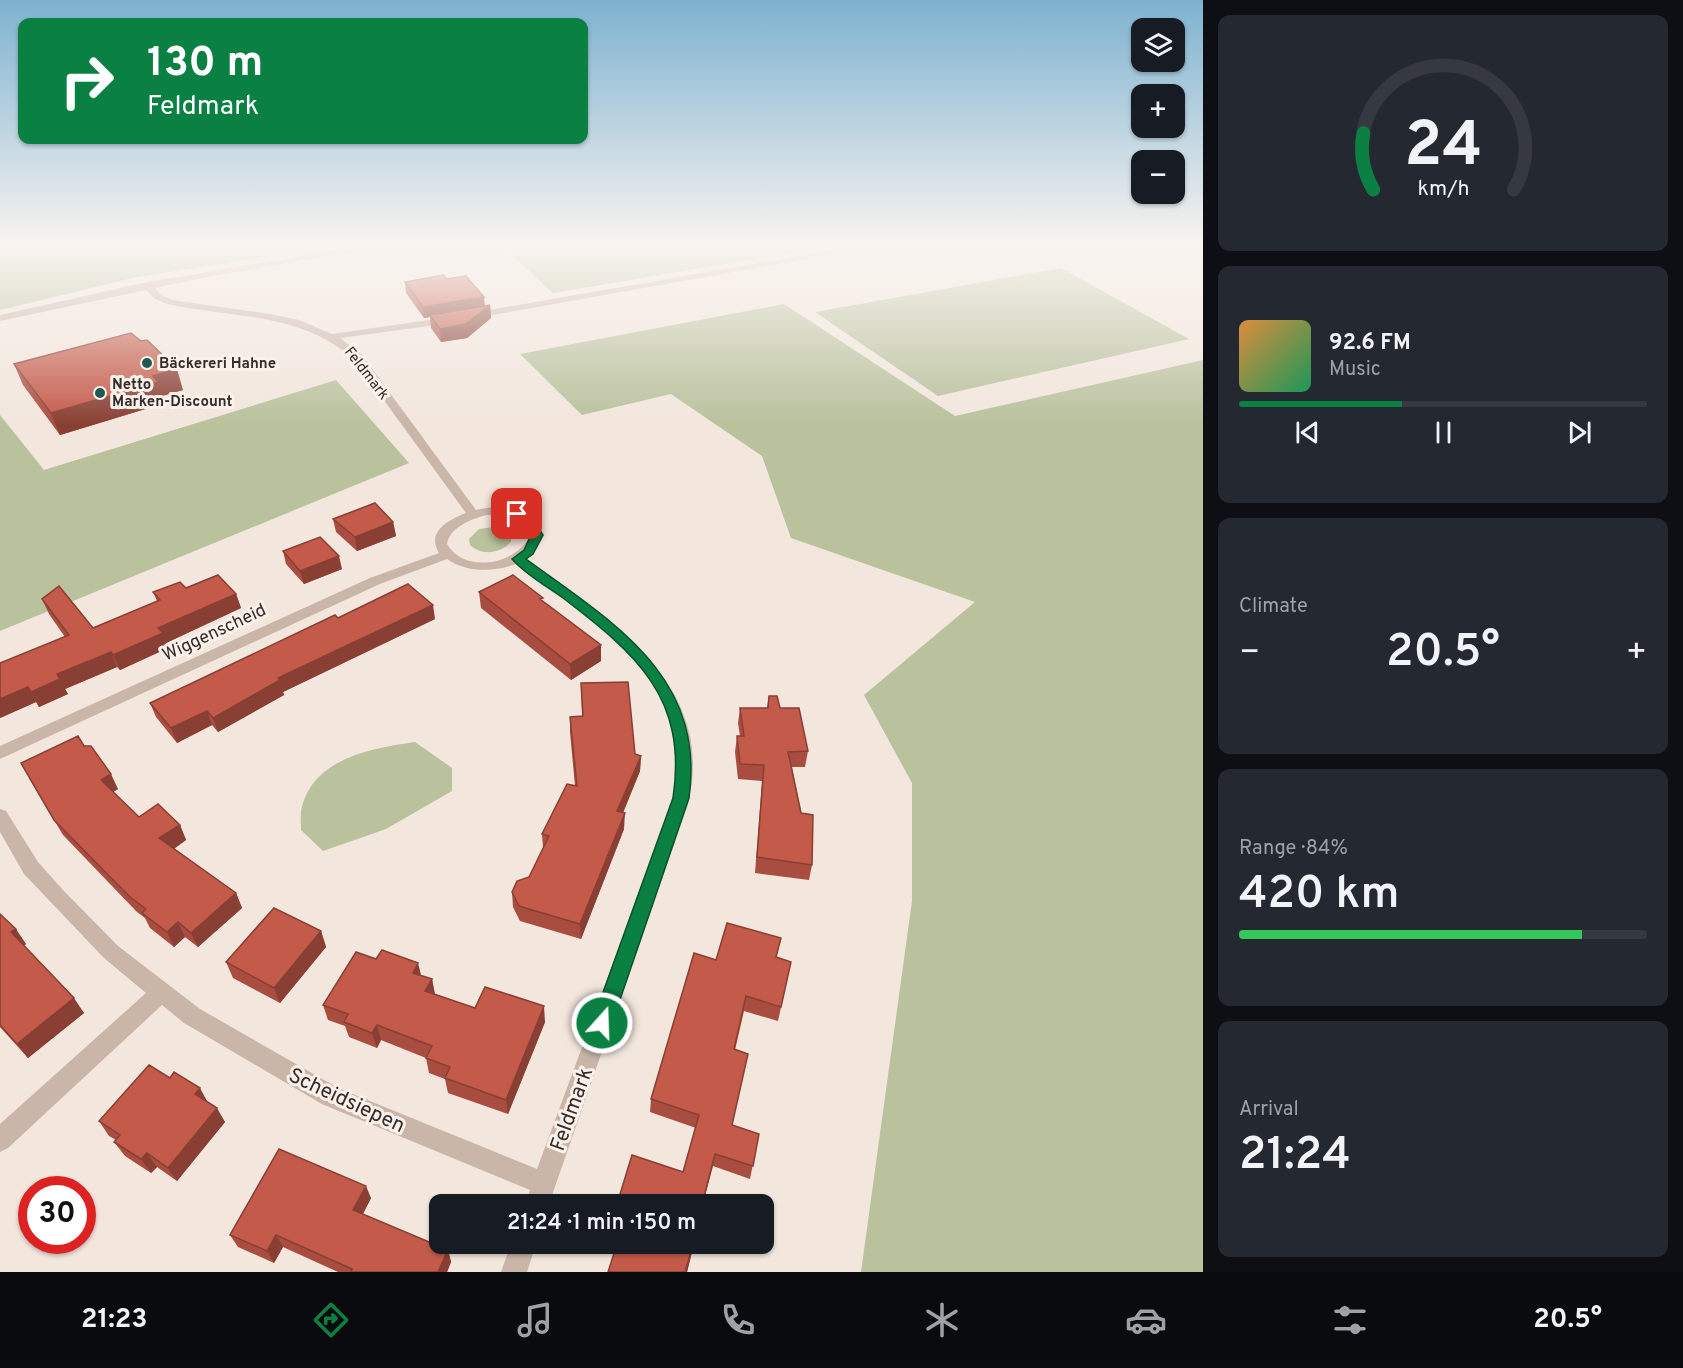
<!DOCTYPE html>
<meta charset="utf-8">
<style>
:root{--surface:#171b24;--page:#242831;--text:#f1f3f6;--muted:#9ea1a6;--line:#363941;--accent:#0b8043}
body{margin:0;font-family:Overpass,sans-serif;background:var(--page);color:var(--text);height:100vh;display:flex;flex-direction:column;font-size:22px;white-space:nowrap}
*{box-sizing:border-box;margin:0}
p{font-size:20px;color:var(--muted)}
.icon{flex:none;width:33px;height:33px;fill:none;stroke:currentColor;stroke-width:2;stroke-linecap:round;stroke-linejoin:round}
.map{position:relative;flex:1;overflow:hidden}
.side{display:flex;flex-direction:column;gap:15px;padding:15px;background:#0d0f14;width:480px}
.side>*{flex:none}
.hud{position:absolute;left:18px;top:18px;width:570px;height:126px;border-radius:12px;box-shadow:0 2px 4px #0004;background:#0b8043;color:#fff;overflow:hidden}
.controls{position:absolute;left:1131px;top:18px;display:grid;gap:12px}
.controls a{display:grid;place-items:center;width:54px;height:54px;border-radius:12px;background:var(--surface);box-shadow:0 2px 4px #0004;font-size:30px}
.speed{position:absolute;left:18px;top:1176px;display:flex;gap:12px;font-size:30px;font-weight:700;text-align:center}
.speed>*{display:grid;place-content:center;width:78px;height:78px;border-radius:50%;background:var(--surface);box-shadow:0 2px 4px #0004;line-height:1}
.speed .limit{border:9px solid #d22;background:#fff;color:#111}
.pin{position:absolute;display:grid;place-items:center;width:51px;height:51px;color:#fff;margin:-26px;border-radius:12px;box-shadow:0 3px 9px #0006}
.me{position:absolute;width:66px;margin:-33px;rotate:20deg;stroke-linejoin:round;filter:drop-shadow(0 0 4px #0008)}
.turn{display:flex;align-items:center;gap:21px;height:126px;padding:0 30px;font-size:27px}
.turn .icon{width:78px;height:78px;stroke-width:2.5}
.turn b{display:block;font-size:42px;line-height:51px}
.big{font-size:45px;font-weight:600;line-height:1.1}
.side .card{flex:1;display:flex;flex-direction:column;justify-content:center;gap:9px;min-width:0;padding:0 21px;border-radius:12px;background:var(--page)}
.side .dial{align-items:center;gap:0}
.dial svg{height:156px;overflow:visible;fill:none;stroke:var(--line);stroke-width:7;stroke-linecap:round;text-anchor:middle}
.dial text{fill:var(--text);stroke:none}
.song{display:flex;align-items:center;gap:18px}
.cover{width:72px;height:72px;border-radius:9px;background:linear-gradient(135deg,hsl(30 70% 55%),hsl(150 70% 35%))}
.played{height:6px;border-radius:3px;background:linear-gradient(90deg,var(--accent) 40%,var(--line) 40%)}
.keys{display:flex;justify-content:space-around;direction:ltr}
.heat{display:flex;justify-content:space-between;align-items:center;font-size:33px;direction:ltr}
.charge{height:9px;border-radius:4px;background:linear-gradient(90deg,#34c759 84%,var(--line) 0)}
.trip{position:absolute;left:429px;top:1194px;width:345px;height:60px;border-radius:12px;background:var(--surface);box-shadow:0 2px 4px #0004;font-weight:600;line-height:60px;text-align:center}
.dock{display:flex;height:96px;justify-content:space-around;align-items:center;background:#090b0e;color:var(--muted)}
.dock .icon{width:42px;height:42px}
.dock .active{color:var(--accent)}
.dock b{font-size:27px;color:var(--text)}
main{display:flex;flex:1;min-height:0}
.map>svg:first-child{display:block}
.green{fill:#b9c19d}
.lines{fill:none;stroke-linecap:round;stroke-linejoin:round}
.minor{fill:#cab5a9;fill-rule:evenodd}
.wall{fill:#a94d40}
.shaded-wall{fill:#893f34}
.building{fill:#c45a4a;stroke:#893f34;stroke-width:1.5}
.route{fill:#0b8043;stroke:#07532c;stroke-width:1.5}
.poi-dot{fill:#1f5956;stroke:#faf1ea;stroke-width:2}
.labels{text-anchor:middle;stroke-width:6;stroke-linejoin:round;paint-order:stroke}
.far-poi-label{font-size:15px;font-weight:bold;fill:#382c29;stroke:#faf1ea;text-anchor:start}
.far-street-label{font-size:15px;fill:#382c29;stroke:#faf1ea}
.street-label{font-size:18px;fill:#382c29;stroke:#faf1ea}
.near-street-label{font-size:21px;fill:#382c29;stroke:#faf1ea}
</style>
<main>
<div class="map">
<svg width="1203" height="1272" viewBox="0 0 1203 1272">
<rect width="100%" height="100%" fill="#f2e6dd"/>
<path class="green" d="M 339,245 L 137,277 L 0,310 L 0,245 Z
M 501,245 L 837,245 L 553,293 Z
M 1061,268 L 1189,339 L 938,396 L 815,312 Z
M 784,304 L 955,416 L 1203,360 L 1203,1272 L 861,1272 L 912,901 L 912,783 L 864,695 L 975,602 L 791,538 L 762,456 L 671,394 L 582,415 L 520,354 Z
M 336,380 L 409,463 L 0,631 L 0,415 L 44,470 Z
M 494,527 L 511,534 L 511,542 C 500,554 482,556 470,545 L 469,539 L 479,529 Z
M 415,742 L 452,768 L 452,791 L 386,829 L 323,851 L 301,830 C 301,823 300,813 302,807 C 314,758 373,748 415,742 Z"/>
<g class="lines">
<path class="minor" d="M 369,245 L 392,245 L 217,275 L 155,288 L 161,295 L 172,300 L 270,314 L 299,320 L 332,334 L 443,318 L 863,245 L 884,245 L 443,324 L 340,338 L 362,355 L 476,510 C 503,503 531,509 544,535 L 537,548 L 527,559 C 610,619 720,687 687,807 L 549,1204 L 525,1204 L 530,1190 L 322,1104 L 184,1023 L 162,1005 L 8,1148 L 0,1152 L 0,1124 L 146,993 L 104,958 L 24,874 L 0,832 L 0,809 L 6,811 L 38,862 L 63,890 L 118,946 L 200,1009 L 338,1088 L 537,1169 L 658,842 C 664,822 673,802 676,781 C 689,678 588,616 516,564 C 494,572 467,573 447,559 L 380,584 L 0,759 L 0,746 L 370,578 L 439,553 C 426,532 448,520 466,513 L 354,359 C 298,311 235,319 167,304 L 155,299 L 146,290 L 0,321 L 0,315 L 147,282 ZM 487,515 C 505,515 522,517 530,535 C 518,564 465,575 447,544 C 450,527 471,519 487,515 Z
M 511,1244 L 536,1244 L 527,1272 L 501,1272 Z"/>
</g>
<path class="wall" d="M 446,279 L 484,306 L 490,305 L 491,318 L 467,338 L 441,342 L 431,328 L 430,317 L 424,318 L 406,293 L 405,282 Z
M 14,364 L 183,390 L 162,396 L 165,403 L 60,435 L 23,385 Z
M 333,519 L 393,522 L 396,536 L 357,551 L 336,532 Z
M 283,551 L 342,569 L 304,584 L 286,564 Z
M 186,588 L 236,594 L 241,608 L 166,643 L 168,648 L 120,670 L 117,667 L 65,689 L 68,694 L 39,707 L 36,702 L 0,718 L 65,637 L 49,614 L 42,599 L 93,628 L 157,601 L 153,592 Z
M 479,592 L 543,601 L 601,661 L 571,680 L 481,608 Z
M 338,618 L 435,619 L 283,692 L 284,695 L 218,732 L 212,725 L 177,743 L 156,717 L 150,703 Z
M 581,683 L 635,754 L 641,756 L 640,771 L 623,813 L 624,829 L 581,939 L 520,921 L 513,907 L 512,892 L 529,877 L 543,848 L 542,834 L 575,786 L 570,732 L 570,717 L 582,716 Z
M 769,696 L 780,708 L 808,751 L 805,767 L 792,767 L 812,865 L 809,880 L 755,873 L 762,781 L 738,779 L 735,752 L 737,736 L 740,736 L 738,723 L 740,708 L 767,708 Z
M 84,746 L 118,789 L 113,792 L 139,817 L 180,825 L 186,840 L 174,849 L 236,893 L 242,908 L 198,947 L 185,937 L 174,947 L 150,928 L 145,918 L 137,912 L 63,835 L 29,778 Z
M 0,914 L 26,944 L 24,946 L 84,1013 L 28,1058 L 0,1027 Z
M 321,931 L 326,947 L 280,1003 L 233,978 L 226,962 Z
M 777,957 L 791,962 L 778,1021 L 744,1011 L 735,1050 L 733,1125 L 759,1134 L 750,1179 L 713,1166 L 703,1204 L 617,1204 L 683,1172 L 696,1128 L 650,1112 L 651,1099 Z
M 421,976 L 432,979 L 435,995 L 475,1008 L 545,1022 L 508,1114 L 448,1093 L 445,1079 L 429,1073 L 426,1058 L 381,1040 L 377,1048 L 349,1037 L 345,1026 L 328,1020 L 323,1005 Z
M 208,1102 L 225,1122 L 177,1181 L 157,1167 L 151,1173 L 125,1156 L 114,1142 L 116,1140 L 109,1136 L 99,1121 Z
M 371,1198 L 363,1214 L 448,1250 L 451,1262 L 447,1272 L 338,1272 L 283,1247 L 274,1263 L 238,1247 L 230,1235 Z
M 607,1244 L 694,1244 L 687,1272 L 614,1251 L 607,1248 Z"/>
<path class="shaded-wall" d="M 484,297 L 485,308 L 430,315 L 430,317 L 424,318 L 423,307 Z
M 490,305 L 491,318 L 467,338 L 441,342 L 440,329 Z
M 177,369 L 183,390 L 162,396 L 165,403 L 60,435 L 51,413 L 153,376 Z
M 393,522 L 396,536 L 357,551 L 355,537 Z
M 339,556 L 342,569 L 304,584 L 300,571 Z
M 236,594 L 241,608 L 166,643 L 168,648 L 120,670 L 113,655 L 158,628 Z
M 433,605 L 435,619 L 283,692 L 284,695 L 218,732 L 213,718 L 278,678 Z
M 601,645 L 601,661 L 571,680 L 570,664 Z
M 111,652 L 117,667 L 65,689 L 68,694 L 39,707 L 31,692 L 57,674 Z
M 28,687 L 36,702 L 0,718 L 0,699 Z
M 207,711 L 212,725 L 177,743 L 171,728 Z
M 641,756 L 640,771 L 617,827 L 617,811 Z
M 111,774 L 118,789 L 108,795 L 101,780 Z
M 625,813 L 624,829 L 581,939 L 580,924 Z
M 180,825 L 186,840 L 166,854 L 159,838 Z
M 236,893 L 242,908 L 198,947 L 191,933 Z
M 178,922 L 185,937 L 174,947 L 167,932 Z
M 16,929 L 26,944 L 21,947 L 11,932 Z
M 321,931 L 326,947 L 280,1003 L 274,988 Z
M 418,963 L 422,979 L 413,973 Z
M 432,979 L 435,995 L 425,991 Z
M 74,998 L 84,1013 L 28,1058 L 17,1044 Z
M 544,1006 L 545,1022 L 508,1114 L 506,1100 Z
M 377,1025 L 381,1040 L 377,1048 L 372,1033 Z
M 200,1088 L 208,1103 L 195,1094 Z
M 217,1108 L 225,1122 L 177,1181 L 168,1168 Z
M 147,1153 L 157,1167 L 151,1173 L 141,1159 Z
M 715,1154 L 703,1204 L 702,1204 Z
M 366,1186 L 371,1198 L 358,1223 L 353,1210 Z
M 276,1235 L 283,1247 L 274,1263 L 267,1251 Z
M 693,1244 L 694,1244 L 687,1272 L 685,1272 Z
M 448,1250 L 451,1262 L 447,1272 L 438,1272 Z"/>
<path class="building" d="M 444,275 L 446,279 L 466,276 L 484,297 L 423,307 L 405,282 Z
M 490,305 L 466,324 L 440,329 L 430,315 Z
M 131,333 L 141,341 L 147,340 L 177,369 L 153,376 L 158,382 L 51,413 L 14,364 Z
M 375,503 L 393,522 L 355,537 L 333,519 Z
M 320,537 L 339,556 L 300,571 L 283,551 Z
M 218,575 L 236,594 L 158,628 L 163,633 L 113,655 L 111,652 L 57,674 L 60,679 L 31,692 L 28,687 L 0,699 L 0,663 L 69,635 L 42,599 L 59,586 L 93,628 L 160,600 L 153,592 L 180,582 L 186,588 Z
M 513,575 L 543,598 L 540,599 L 601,645 L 570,664 L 479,592 Z
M 408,584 L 433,605 L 278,678 L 280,680 L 213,718 L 207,711 L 171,728 L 150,703 L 335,615 L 338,618 Z
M 628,682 L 635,754 L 641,756 L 617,811 L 625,813 L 580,924 L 519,906 L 512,892 L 517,881 L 529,877 L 549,836 L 542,834 L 567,784 L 577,786 L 570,717 L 583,716 L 581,683 Z
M 769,696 L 777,696 L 780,708 L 799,708 L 808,751 L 788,752 L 801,813 L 813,815 L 812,865 L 757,857 L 764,765 L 740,764 L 737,736 L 744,736 L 740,708 L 768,708 Z
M 78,736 L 84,746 L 91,746 L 111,774 L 101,780 L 139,817 L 158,804 L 180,825 L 159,838 L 236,893 L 191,933 L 178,922 L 167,932 L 142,913 L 146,909 L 130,897 L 54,820 L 21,763 Z
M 274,908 L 321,931 L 274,988 L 226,962 Z
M 0,914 L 16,929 L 11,932 L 74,998 L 17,1044 L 0,1025 Z
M 727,923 L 781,938 L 776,957 L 791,962 L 781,1007 L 746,996 L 734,1049 L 748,1054 L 732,1125 L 759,1134 L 753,1166 L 715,1154 L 702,1204 L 617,1204 L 632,1155 L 683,1172 L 699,1115 L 651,1099 L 694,953 L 716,960 Z
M 382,950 L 418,963 L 413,973 L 432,979 L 425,991 L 475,1008 L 485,987 L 544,1006 L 506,1100 L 445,1078 L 450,1067 L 426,1058 L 432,1046 L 377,1025 L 372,1033 L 344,1022 L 348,1014 L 323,1005 L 356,952 L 376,959 Z
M 149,1065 L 170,1078 L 174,1072 L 200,1088 L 195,1094 L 217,1108 L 168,1168 L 147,1153 L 141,1159 L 114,1142 L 120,1135 L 99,1121 Z
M 279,1149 L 366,1186 L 353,1210 L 448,1250 L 438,1272 L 351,1272 L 352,1269 L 276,1235 L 267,1251 L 230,1235 Z
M 617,1244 L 693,1244 L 685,1272 L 608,1272 Z"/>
<linearGradient id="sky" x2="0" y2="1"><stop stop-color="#7db2d0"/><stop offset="0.58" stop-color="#f9f4f0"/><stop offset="1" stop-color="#f9f4f0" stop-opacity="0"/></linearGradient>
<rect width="1203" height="424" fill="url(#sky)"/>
<path class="route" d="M 517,511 L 532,518 L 543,535 L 533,554 L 526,559 C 612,622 706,675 689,798 L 612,1023 L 609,1030 L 602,1033 L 595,1030 L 592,1023 L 673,798 C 688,697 636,654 563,598 C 546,586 525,574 512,559 L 524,550 L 531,535 L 523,523 L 511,514 Z"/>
<g class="poi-dot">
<circle cx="147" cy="363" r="6"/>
<circle cx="100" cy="393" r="6"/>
</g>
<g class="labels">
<g class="far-poi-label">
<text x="159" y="368">Bäckereri Hahne</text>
<text x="112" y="389">Netto<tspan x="112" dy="17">Marken-Discount</tspan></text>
</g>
<g class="far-street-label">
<text transform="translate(367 373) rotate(52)" y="5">Feldmark</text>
</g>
<g class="street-label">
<text transform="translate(214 632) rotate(-25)" y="6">Wiggenscheid</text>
</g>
<g class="near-street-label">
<text transform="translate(347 1100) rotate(25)" y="7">Scheidsiepen</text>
<text transform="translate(571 1109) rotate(-70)" y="7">Feldmark</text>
</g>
</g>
</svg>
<div class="controls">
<a><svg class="icon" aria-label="layers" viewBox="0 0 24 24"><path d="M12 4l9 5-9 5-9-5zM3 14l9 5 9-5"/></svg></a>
<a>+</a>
<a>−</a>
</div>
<div class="speed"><div class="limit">30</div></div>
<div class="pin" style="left:517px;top:514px;background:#d93025"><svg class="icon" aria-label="arrive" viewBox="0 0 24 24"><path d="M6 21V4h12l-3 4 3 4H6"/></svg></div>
<svg class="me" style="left:602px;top:1023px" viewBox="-20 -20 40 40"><circle r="17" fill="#0b8043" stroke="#fff" stroke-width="3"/><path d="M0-11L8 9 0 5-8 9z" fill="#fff"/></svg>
<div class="trip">21:24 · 1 min · 150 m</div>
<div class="hud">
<div class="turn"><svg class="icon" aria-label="right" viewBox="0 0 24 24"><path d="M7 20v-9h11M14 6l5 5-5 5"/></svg><div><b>130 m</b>Feldmark</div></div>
</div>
</div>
<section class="side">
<div class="card dial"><svg viewBox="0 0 100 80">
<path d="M14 69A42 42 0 1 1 86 69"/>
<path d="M14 69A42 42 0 0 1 9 40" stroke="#0b8043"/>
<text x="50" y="56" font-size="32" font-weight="700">24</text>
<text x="50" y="72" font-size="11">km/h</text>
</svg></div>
<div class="card">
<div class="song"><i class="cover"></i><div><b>92.6 FM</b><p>Music</p></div></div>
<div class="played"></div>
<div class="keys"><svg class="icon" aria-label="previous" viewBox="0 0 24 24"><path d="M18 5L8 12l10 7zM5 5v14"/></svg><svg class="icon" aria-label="pause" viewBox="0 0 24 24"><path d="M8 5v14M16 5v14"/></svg><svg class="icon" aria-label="next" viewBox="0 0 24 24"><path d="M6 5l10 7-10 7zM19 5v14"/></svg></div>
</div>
<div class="card"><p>Climate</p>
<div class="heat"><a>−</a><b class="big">20.5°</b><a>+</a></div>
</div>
<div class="card"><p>Range · 84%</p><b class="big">420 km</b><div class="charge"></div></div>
<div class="card"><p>Arrival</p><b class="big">21:24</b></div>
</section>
</main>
<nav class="dock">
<b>21:23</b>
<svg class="icon active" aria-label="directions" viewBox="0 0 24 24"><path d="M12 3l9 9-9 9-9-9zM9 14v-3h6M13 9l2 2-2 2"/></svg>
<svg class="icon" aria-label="music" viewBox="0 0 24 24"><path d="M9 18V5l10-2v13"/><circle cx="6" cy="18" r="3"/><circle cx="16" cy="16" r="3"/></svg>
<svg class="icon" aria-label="phone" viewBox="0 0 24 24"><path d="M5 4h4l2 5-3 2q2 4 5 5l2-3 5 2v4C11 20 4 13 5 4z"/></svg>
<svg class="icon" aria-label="climate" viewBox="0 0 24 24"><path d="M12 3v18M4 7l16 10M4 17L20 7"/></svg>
<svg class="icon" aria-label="car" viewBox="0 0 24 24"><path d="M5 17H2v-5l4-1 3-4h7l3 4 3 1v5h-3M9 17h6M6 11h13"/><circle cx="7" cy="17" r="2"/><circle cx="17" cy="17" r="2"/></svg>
<svg class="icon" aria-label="filters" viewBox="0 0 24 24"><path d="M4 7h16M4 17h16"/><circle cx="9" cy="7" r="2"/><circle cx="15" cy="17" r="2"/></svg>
<b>20.5°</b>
</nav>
